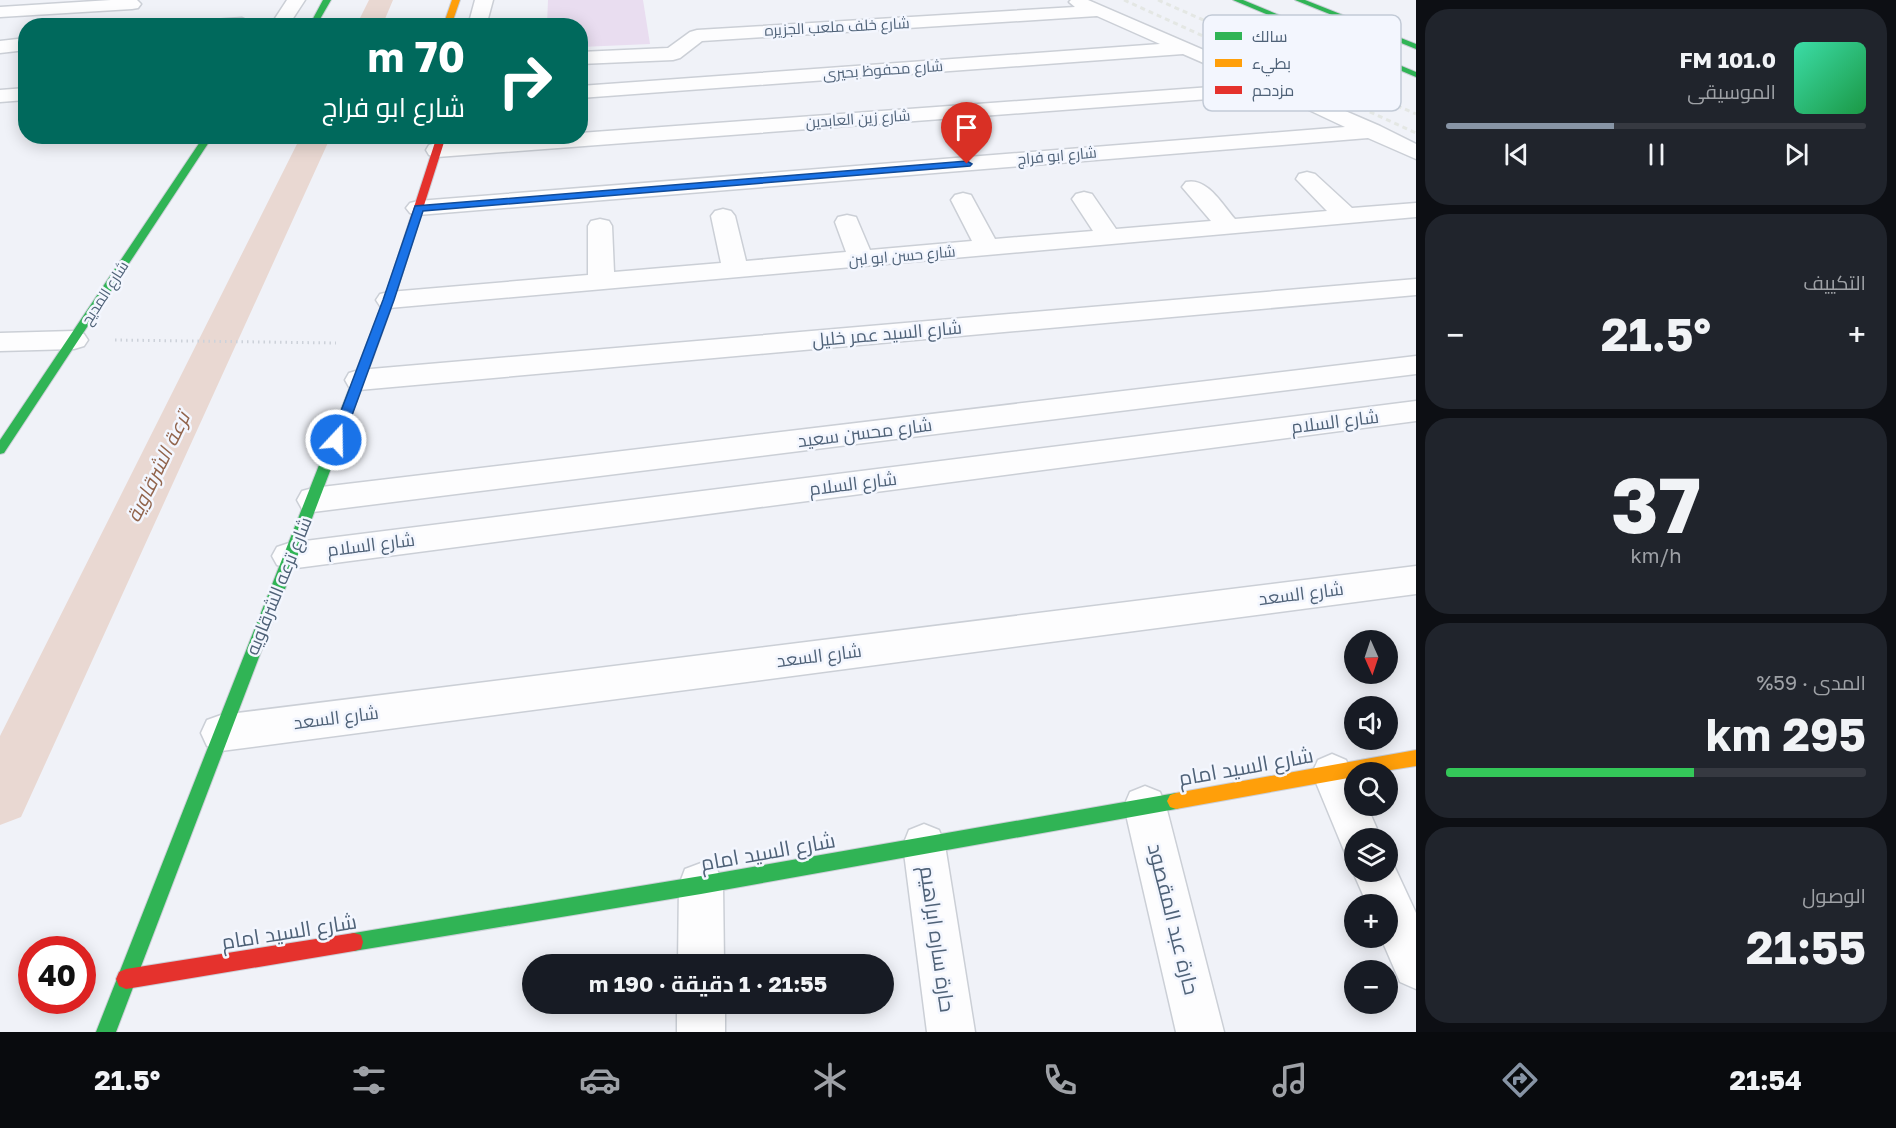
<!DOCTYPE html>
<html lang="ar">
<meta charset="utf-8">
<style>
:root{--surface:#171b24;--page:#20242c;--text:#f1f3f6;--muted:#9ea1a6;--line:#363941;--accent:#8794a5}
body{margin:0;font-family:"Golos Text",Cairo,sans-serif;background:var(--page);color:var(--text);direction:rtl;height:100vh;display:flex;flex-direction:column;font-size:22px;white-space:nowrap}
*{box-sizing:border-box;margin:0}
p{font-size:20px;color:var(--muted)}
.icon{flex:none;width:33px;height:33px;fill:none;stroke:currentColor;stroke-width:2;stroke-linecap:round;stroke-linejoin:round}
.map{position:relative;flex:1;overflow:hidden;direction:ltr}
.side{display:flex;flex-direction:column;gap:9px;padding:9px;background:#0d0f14;width:480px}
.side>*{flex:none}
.hud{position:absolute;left:18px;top:18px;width:570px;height:126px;border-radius:24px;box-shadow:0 3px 15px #0003;direction:rtl;background:#00695c;color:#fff;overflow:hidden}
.needle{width:39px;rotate:177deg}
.tools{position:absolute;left:1344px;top:630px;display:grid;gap:12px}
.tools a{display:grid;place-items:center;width:54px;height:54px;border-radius:50%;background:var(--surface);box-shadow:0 3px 15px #0003;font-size:30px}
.speed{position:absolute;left:18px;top:936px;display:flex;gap:12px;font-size:30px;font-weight:700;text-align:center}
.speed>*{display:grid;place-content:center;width:78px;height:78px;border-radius:50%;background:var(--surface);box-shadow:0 3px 15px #0003;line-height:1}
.speed .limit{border:9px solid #d22;background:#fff;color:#111}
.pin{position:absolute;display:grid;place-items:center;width:51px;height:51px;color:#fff;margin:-62px -26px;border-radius:50% 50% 50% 0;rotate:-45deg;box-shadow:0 0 6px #0007}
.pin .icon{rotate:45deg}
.me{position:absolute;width:66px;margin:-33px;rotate:21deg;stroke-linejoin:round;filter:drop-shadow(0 0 4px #0008)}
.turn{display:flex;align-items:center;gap:21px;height:126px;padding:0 24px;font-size:27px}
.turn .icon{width:78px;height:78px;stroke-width:2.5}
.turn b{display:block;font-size:42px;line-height:51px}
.big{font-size:45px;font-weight:700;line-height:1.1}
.side .card{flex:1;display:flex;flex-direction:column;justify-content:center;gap:9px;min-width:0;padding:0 21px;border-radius:24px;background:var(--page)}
.side .dial{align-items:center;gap:0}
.dial b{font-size:78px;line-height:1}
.song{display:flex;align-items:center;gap:18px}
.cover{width:72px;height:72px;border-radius:9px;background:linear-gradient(135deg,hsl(160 70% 55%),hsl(140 70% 35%))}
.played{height:6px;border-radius:3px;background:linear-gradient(90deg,var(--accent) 40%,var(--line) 40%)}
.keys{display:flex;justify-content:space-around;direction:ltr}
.heat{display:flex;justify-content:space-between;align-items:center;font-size:33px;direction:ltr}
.charge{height:9px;border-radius:4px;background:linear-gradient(90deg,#34c759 59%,var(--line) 0)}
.trip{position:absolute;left:522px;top:954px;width:372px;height:60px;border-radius:30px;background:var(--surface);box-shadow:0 3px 15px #0003;font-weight:700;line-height:60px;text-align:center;direction:rtl}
.menu{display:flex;height:96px;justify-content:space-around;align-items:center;background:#090b0e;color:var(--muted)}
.menu .icon{width:42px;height:42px}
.menu .selected{color:var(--accent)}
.menu b{font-size:27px;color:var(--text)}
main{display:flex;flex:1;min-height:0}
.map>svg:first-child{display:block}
.green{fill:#e9ddf0}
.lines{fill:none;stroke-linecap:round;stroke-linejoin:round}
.canal{fill:#e9d8d2;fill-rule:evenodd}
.lane-casing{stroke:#cbcfd6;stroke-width:3}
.street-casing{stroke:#cbcfd6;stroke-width:3}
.fast-casing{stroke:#cbcfd7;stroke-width:2}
.slow-casing{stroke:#cbcfd7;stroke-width:2}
.jam-casing{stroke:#cbcfd7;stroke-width:2}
.path{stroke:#cdd2da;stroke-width:3;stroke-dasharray:1.5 4;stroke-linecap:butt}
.lane{fill:#fdfdfe;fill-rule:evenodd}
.street{fill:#fdfdfe;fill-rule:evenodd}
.fast{fill:#30b455;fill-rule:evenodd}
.slow{fill:#ff9f0a;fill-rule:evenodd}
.jam{fill:#e5322d;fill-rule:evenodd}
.rail{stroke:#e4e7e4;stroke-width:3;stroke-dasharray:5 4;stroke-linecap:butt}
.route{fill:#1a73e8;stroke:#114b97;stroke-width:1.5}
.labels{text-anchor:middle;stroke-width:5;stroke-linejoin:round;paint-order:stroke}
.far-street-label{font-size:15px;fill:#4f6278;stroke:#f3f6fe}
.street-label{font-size:18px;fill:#4f6278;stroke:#f3f6fe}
.water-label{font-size:20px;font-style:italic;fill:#91644c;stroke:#f3f6fe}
.near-street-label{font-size:21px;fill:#4f6278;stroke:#f3f6fe}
.key{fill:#f3f6fe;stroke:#c2cad6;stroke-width:1.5}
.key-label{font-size:16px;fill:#4f6278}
</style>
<main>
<section class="side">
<div class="card">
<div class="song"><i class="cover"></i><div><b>101.0 FM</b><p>الموسيقى</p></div></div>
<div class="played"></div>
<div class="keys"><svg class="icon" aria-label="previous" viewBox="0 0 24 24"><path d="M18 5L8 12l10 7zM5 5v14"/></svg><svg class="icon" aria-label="pause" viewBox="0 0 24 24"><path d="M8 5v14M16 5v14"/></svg><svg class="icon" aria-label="next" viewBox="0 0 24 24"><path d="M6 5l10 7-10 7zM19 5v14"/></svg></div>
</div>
<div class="card"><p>التكييف</p>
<div class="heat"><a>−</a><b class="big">21.5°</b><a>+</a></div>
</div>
<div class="card dial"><b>37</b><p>km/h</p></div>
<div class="card"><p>المدى · 59%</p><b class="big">295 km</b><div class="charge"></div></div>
<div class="card"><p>الوصول</p><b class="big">21:55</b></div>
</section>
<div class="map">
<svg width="1416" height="1032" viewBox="0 0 1416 1032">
<rect width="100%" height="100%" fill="#f0f2f8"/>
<path class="green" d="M 548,0 L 643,0 L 650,44 L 581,47 L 580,26 L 547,25 Z"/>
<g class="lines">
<path class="canal" d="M 369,0 L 393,0 L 382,26 L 356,26 Z
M 301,136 L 331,136 L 21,817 L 0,825 L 0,736 Z"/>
<defs>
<path id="lane" d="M 242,18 L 258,26 L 179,26 L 185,22 Z"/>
<path id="street" d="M 111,0 L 137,0 L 141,4 L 138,8 L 132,9 L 0,17 L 0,7 Z
M 287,0 L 305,0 L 288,26 L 270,26 Z
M 475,0 L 493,0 L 486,26 L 468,26 Z
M 1071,0 L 1088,0 L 1380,126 L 1416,144 L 1416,159 L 1368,138 L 418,215 L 410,213 L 406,208 L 410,203 L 418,201 L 1345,127 L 1275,94 L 437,157 L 429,155 L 426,150 L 429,145 L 437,143 L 532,136 L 580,136 L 580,133 L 1252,84 L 1183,54 L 580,98 L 580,86 L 1160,44 L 1097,16 L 702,41 L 680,58 L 673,60 L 580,64 L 580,52 L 668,48 L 690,32 L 697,30 L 1075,7 L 1069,2 Z
M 26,38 L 26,50 L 0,53 L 0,41 Z
M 26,88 L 26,100 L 0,102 L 0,90 Z
M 1307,172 L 1315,174 L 1352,208 L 1416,203 L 1416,217 L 389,308 L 380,306 L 376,300 L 380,294 L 389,292 L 588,275 L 588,226 L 591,221 L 600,219 L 609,221 L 612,226 L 614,272 L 721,263 L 711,216 L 715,211 L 723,209 L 731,211 L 735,216 L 746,261 L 846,252 L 835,222 L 838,217 L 847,215 L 856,217 L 870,250 L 972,241 L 951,200 L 955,195 L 963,193 L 971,195 L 995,239 L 1093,231 L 1072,199 L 1076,194 L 1084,192 L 1092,194 L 1116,229 L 1211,221 L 1182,187 L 1186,182 C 1207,177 1222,204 1235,219 L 1327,211 L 1296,179 L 1299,174 Z
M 1416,279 L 1416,295 L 359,390 L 349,387 L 345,380 L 349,373 L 359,370 Z
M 74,331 L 84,334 L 88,340 L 84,346 L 74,349 L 0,351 L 0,333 Z
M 1416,356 L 1416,374 L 313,512 L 302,509 L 297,500 L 302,491 L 313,488 Z
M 1416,401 L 1416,421 L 289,569 L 277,565 L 272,556 L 277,547 L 289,543 Z
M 1416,566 L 1416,594 L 221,751 L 207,746 L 201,733 L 207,720 L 221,715 Z
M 1332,754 L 1346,760 L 1354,778 L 1354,806 L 1367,806 L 1381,838 L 1354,838 L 1354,857 L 1345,853 L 1312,773 L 1318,760 Z
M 1145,786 L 1160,792 L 1166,806 L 1224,1032 L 1176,1032 L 1124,806 L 1130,792 Z
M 924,824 L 939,830 L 945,845 L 975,1032 L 927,1032 L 903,845 L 909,830 Z
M 1388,855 L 1390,857 L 1416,913 L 1416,989 L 1400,982 L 1381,938 L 1388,938 L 1388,904 L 1367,904 L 1353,872 L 1354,869 L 1354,872 L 1388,872 Z
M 701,863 L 717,869 L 723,885 L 724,964 L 678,964 L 679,885 L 685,869 Z
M 677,1004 L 725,1004 L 725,1032 L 677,1032 Z"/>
<path id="fast" d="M 323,0 L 331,0 L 316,26 L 309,26 Z
M 1233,0 L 1243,0 L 1416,72 L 1416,77 Z
M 1295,0 L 1305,0 L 1416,44 L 1416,49 Z
M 204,136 L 213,136 L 4,453 L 0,454 L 0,440 Z
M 366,357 L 372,361 L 116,1032 L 96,1032 L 360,361 Z
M 1176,793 L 1182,795 L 1185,801 L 1182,807 L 1176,809 L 701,894 L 354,951 L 347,949 L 345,942 L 347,935 L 354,933 L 701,876 Z"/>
<path id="slow" d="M 452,0 L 460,0 L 451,26 L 443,26 Z
M 1416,750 L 1416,766 L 1378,772 L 1354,772 L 1354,777 L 1176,809 L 1170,807 L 1167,801 L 1170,795 L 1176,793 Z"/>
<path id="jam" d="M 437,136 L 446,136 L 394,300 L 372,361 L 366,365 L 362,364 L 360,361 L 384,300 Z
M 354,933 L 361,935 L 363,942 L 361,949 L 354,951 L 126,989 L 119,986 L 116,979 L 119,972 L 126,969 Z"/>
</defs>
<use href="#lane" class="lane-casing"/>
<use href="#street" class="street-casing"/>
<use href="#fast" class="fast-casing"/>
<use href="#slow" class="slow-casing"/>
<use href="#jam" class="jam-casing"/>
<path class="path" d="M 115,340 L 336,343"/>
<use href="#lane" class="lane"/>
<use href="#street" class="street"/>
<use href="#fast" class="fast"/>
<use href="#slow" class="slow"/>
<use href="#jam" class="jam"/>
<path class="rail" d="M 1124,0 L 1416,133
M 1158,0 L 1416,114"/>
</g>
<path class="route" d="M 967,161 L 972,164 L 970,166 L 423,211 L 394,300 L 343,440 L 336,445 L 330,440 L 383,300 L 415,206 Z"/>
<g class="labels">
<g class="far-street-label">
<text transform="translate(837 27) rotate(-3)" y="5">شارع خلف ملعب الجزيره</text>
<text transform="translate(883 70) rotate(-4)" y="5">شارع محفوظ بحيرى</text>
<text transform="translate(858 119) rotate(-4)" y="5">شارع زين العابدين</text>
<text transform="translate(1057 156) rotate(-5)" y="5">شارع ابو فراج</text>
<text transform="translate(902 256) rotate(-5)" y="5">شارع حسن ابو لبن</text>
<text transform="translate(105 293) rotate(-57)" y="5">شارع المديح</text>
</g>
<g class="street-label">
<text transform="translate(887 334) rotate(-5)" y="6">شارع السيد عمر خليل</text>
<text transform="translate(1335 422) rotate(-7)" y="6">شارع السلام</text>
<text transform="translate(865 433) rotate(-7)" y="6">شارع محسن سعيد</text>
<text transform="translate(853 484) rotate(-7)" y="6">شارع السلام</text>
<text transform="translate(371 545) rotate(-7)" y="6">شارع السلام</text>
<text transform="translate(279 586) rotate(-68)" y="6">شارع ترعه الشرقاويه</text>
<text transform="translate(1301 594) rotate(-7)" y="6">شارع السعد</text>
<text transform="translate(819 656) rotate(-7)" y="6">شارع السعد</text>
<text transform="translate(336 718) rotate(-7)" y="6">شارع السعد</text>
</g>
<g class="water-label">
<text transform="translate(158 467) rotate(-64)" y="7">ترعة الشرقاوية</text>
</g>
<g class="near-street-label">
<text transform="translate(1246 767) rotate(-10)" y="7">شارع السيد امام</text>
<text transform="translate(768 852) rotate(-10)" y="7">شارع السيد امام</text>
<text transform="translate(1173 919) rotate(76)" y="7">حارة عبد المقصود</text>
<text transform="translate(289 932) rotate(-9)" y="7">شارع السيد امام</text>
<text transform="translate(937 939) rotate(82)" y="7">حارة ساره ابراهيم</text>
</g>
</g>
<rect x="1203" y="15" width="198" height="96" rx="9" class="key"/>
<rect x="1215" y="32" width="27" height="8" fill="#30b455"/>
<rect x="1215" y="59" width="27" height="8" fill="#ff9f0a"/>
<rect x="1215" y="86" width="27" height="8" fill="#e5322d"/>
<g class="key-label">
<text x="1252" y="42">سالك</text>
<text x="1252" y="69">بطيء</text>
<text x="1252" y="96">مزدحم</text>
</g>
</svg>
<div class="tools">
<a><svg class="needle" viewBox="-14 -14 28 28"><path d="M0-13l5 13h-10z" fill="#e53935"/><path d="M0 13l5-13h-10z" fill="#9ea1a6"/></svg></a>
<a><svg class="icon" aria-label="sound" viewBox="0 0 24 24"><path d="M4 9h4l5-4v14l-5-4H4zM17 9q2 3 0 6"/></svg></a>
<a><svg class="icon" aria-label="search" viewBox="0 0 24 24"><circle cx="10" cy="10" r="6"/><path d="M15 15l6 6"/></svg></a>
<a><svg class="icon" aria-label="layers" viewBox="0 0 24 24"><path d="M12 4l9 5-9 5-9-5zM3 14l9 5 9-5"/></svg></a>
<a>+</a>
<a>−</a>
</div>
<div class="speed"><div class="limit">40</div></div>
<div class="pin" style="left:967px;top:164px;background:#d93025"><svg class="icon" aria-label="arrive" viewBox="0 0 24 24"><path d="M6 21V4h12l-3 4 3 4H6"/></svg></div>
<svg class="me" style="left:336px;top:440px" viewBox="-20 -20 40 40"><circle r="17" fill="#1a73e8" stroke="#fff" stroke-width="3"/><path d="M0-11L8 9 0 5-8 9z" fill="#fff"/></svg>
<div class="trip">21:55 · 1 دقيقة · 190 m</div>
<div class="hud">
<div class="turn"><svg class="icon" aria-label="right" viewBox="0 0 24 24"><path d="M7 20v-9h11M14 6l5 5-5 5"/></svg><div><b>70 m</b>شارع ابو فراج</div></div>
</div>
</div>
</main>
<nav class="menu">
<b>21:54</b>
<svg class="icon selected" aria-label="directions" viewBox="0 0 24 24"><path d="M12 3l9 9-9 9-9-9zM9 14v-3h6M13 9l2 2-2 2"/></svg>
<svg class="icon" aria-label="music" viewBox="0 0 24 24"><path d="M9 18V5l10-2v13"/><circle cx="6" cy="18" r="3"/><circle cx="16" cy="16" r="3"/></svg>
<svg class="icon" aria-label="phone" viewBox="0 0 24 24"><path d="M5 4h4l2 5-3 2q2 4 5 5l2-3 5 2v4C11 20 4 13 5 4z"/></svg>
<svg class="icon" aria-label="climate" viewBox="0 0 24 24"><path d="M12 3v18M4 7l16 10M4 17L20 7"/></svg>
<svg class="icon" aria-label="car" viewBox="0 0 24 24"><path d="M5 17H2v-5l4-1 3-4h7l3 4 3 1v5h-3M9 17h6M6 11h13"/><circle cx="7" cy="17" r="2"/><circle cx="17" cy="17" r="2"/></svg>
<svg class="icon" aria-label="filters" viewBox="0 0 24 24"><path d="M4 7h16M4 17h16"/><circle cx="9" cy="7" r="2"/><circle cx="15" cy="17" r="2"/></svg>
<b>21.5°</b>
</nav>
